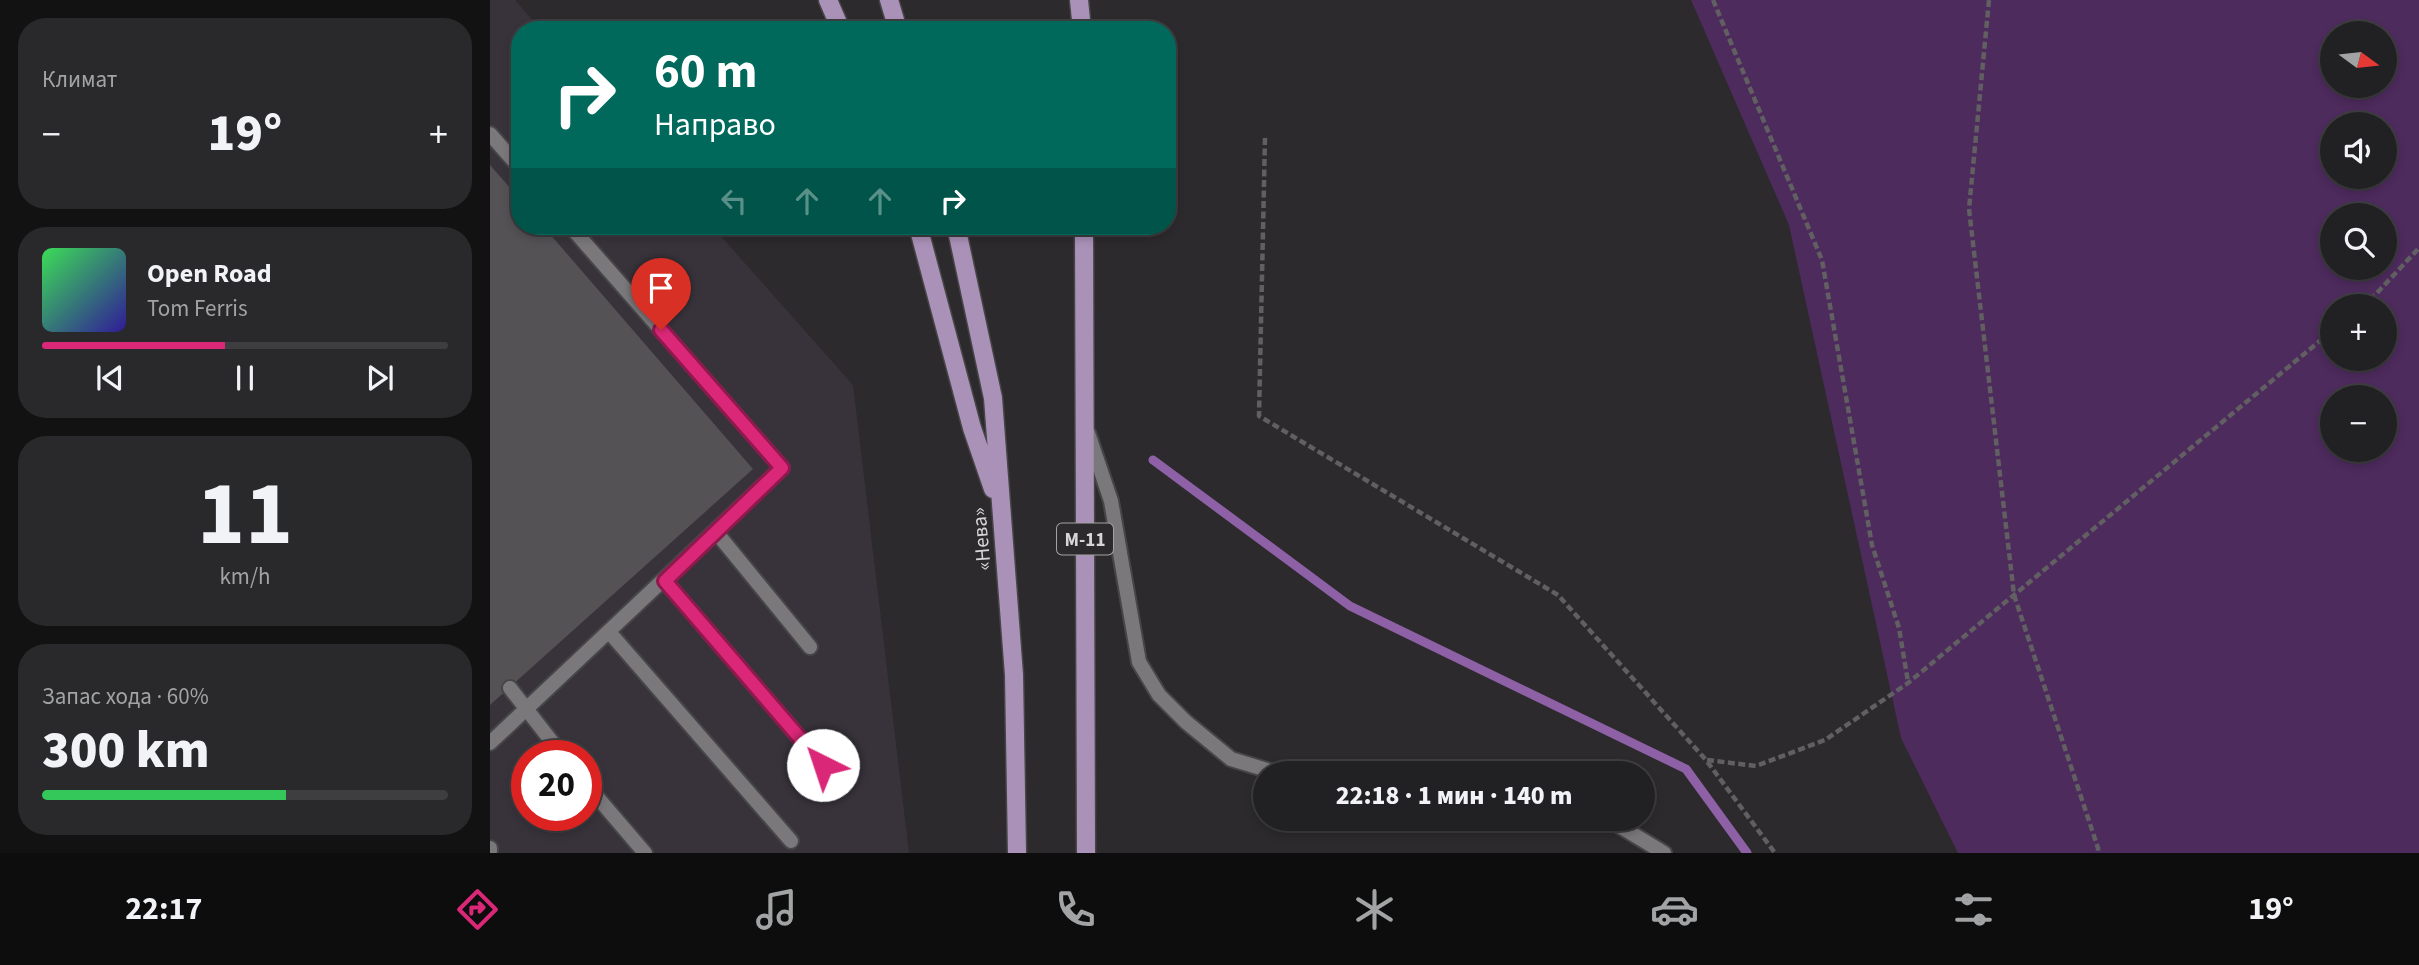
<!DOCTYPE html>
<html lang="ru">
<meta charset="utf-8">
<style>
:root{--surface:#212022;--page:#29282a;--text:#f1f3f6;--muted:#a2a3a5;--line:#3e3e40;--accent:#db2777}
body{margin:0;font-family:"Source Sans 3",sans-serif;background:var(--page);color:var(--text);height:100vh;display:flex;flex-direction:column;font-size:26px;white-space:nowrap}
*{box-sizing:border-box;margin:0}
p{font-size:23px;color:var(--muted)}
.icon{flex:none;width:38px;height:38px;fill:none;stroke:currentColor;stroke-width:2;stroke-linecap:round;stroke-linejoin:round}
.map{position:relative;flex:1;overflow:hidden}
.side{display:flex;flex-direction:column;gap:18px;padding:18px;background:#121213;width:490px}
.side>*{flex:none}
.top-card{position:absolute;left:21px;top:21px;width:665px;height:214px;border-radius:28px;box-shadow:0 4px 10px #0003,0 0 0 2px var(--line);background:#00695c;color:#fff;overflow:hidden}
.needle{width:46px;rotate:105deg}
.tools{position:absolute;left:1830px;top:21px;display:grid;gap:14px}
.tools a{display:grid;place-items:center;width:77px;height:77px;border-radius:50%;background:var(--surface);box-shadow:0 4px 10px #0003,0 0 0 2px var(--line);font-size:35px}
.speed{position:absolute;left:21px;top:740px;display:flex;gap:14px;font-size:35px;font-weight:700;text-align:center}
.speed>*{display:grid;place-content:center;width:91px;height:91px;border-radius:50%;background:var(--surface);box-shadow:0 4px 10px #0003,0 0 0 2px var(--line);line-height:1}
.speed .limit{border:10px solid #d22;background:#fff;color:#111}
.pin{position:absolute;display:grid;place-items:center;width:60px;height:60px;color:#fff;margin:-72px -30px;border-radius:50% 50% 50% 0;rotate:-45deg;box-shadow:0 0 7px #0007}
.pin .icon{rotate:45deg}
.me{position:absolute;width:77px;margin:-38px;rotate:319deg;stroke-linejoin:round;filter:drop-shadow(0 0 5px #0008)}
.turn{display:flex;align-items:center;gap:24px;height:147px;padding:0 28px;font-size:32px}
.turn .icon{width:91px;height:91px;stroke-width:2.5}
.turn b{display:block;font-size:49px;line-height:60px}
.lanes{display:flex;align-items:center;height:66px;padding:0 28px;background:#0003;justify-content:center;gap:35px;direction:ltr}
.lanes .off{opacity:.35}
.big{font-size:52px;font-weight:800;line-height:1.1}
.side .tile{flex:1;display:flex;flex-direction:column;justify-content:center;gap:10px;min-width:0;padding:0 24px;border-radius:28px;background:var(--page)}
.side .dial{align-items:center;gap:0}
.dial b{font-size:91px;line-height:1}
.song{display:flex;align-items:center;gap:21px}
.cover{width:84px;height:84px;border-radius:10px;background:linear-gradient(135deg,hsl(130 70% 55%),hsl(250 70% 35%))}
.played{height:7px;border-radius:4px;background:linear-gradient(90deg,var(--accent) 45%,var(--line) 45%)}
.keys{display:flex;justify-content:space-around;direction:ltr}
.heat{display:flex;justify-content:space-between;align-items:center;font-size:38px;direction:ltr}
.charge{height:10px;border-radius:5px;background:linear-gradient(90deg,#34c759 60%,var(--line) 0)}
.trip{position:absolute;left:763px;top:761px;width:402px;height:70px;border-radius:35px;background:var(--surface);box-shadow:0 4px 10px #0003,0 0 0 2px var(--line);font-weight:800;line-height:70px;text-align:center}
.tabs{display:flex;height:112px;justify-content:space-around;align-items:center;background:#0d0d0e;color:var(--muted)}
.tabs .icon{width:49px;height:49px}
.tabs .on{color:var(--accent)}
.tabs b{font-size:32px;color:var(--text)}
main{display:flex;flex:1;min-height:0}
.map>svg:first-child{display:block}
.built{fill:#38333b;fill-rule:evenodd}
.green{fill:#4d2b5d;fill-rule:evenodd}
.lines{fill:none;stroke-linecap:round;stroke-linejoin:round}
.stream{stroke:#8e60a5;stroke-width:9}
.building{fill:#545255}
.lane-casing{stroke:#464547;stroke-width:18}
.street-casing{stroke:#464547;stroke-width:18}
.primary-casing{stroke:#464547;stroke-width:21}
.path{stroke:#615f62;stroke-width:4.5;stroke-dasharray:7 3.5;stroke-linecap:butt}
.lane{stroke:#7b787c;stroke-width:14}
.street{stroke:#7b787c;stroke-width:14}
.primary{stroke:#aa91b8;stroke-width:18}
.route-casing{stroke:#8e194d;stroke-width:18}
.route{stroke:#db2777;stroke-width:12}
.labels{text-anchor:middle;stroke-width:7;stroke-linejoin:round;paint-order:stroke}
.shield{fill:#2c2a2d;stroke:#a3a2a4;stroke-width:2}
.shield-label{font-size:19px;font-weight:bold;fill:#d6d5d7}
.street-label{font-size:21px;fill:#d6d5d7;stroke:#2c2a2d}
</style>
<main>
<section class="side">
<div class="tile"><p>Климат</p>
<div class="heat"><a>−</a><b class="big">19°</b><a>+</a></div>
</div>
<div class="tile">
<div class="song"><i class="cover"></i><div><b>Open Road</b><p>Tom Ferris</p></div></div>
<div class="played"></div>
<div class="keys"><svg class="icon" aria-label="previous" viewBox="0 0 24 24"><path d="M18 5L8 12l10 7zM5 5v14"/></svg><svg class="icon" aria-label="pause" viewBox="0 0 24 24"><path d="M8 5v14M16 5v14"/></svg><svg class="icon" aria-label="next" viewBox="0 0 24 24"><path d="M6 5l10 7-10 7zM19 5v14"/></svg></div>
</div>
<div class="tile dial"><b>11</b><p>km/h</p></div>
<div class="tile"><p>Запас хода · 60%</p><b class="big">300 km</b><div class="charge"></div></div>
</section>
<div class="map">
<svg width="1929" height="853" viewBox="0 0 1929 853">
<rect width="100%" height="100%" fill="#2c2a2d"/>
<path class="built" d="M 0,0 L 25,0 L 51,30 L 30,30 L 30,226 L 222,226 L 363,385 L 419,853 L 0,853 ZM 37,756 L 96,756 L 96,816 L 37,816 Z"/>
<path class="green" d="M 1201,0 L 1929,0 L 1929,853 L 1468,853 L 1411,738 L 1299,225 ZM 1843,33 L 1895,33 L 1895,86 L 1843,86 ZM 1843,124 L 1895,124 L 1895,177 L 1843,177 ZM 1843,215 L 1895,215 L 1895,268 L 1843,268 ZM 1843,306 L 1895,306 L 1895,359 L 1843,359 ZM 1843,397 L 1895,397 L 1895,450 L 1843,450 Z"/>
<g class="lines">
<path class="stream" d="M 663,460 L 860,606 L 1196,769 L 1257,853"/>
</g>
<path class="building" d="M 0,165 L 30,199 L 30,226 L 53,226 L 263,469 L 0,705 Z"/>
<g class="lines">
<defs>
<path id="lane" d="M 0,134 L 30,168
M 226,532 L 320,647
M 175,581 L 333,765
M 120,633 L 301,841
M 20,688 L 73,756
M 0,743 L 292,468 L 80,226
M 96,784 L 155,853
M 0,848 L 0,851"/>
<path id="street" d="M 598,433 L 621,501 L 649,662 L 669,695 L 696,722 L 741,759 L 790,774
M 1118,819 L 1174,853"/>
<path id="primary" d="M 338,0 L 351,30
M 399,0 L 408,30
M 589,0 L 592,30
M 428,226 L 482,428 L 503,489
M 466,226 L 503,398 L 524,675 L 527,853
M 594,226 L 596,853"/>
</defs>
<use href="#lane" class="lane-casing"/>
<use href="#street" class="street-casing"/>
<use href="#primary" class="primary-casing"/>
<path class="path" d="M 1223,0 L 1332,260 L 1382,545 L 1409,628 L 1418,682
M 1499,0 L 1479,209 L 1524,595 L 1608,848 L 1608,853
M 775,138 L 769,416 L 1068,595 L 1216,760 L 1285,853
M 1871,306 L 1886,294 L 1929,248
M 1217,760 L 1266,766 L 1335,740 L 1418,683 L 1843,330"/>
<use href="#lane" class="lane"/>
<use href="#street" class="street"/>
<use href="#primary" class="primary"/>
</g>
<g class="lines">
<defs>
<path id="route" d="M 171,330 L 292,468 L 175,581 L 333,765"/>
</defs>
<use href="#route" class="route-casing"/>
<use href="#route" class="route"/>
</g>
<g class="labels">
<rect class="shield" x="567" y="523.5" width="56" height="31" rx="5"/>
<g class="shield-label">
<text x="595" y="546">М-11</text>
</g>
<g class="street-label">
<text transform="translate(491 539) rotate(-95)" y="7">«Нева»</text>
</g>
</g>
</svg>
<div class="tools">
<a><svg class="needle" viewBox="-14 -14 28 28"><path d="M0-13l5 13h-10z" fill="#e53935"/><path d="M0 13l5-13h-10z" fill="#a2a3a5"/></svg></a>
<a><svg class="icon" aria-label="sound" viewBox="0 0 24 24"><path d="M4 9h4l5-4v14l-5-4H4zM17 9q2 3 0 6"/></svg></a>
<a><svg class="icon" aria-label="search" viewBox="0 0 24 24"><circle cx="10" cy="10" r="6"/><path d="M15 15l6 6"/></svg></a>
<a>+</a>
<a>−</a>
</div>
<div class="speed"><div class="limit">20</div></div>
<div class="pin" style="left:171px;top:330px;background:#d93025"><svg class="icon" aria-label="arrive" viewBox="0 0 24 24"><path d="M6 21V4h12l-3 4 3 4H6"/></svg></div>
<svg class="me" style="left:333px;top:765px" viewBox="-20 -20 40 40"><circle r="19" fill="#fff"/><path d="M0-13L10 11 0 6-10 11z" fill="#db2777"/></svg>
<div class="trip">22:18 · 1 мин · 140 m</div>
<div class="top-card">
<div class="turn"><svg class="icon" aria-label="right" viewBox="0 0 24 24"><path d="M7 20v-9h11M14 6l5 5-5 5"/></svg><div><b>60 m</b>Направо</div></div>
<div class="lanes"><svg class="icon off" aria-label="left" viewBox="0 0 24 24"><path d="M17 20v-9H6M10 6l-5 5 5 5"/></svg><svg class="icon off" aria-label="ahead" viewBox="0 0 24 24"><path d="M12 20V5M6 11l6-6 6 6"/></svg><svg class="icon off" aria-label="ahead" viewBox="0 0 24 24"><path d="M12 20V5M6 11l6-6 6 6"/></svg><svg class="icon" aria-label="right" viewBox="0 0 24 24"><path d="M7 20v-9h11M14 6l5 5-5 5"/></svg></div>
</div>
</div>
</main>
<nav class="tabs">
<b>22:17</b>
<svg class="icon on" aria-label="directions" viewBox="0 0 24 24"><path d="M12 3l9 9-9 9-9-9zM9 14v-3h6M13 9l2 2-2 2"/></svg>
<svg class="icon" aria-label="music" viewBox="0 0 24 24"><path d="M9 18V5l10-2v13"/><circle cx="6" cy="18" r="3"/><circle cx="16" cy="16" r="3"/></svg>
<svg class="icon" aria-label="phone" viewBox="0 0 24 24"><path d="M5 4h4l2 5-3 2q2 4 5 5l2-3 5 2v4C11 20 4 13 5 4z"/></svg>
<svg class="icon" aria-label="climate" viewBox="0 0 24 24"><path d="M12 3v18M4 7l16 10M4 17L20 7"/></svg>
<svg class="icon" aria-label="car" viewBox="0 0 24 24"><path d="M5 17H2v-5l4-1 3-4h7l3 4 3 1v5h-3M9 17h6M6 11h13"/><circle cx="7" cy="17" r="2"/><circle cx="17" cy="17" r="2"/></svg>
<svg class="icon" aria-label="filters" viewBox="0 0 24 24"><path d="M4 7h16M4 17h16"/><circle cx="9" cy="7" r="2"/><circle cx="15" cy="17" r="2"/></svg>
<b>19°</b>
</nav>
